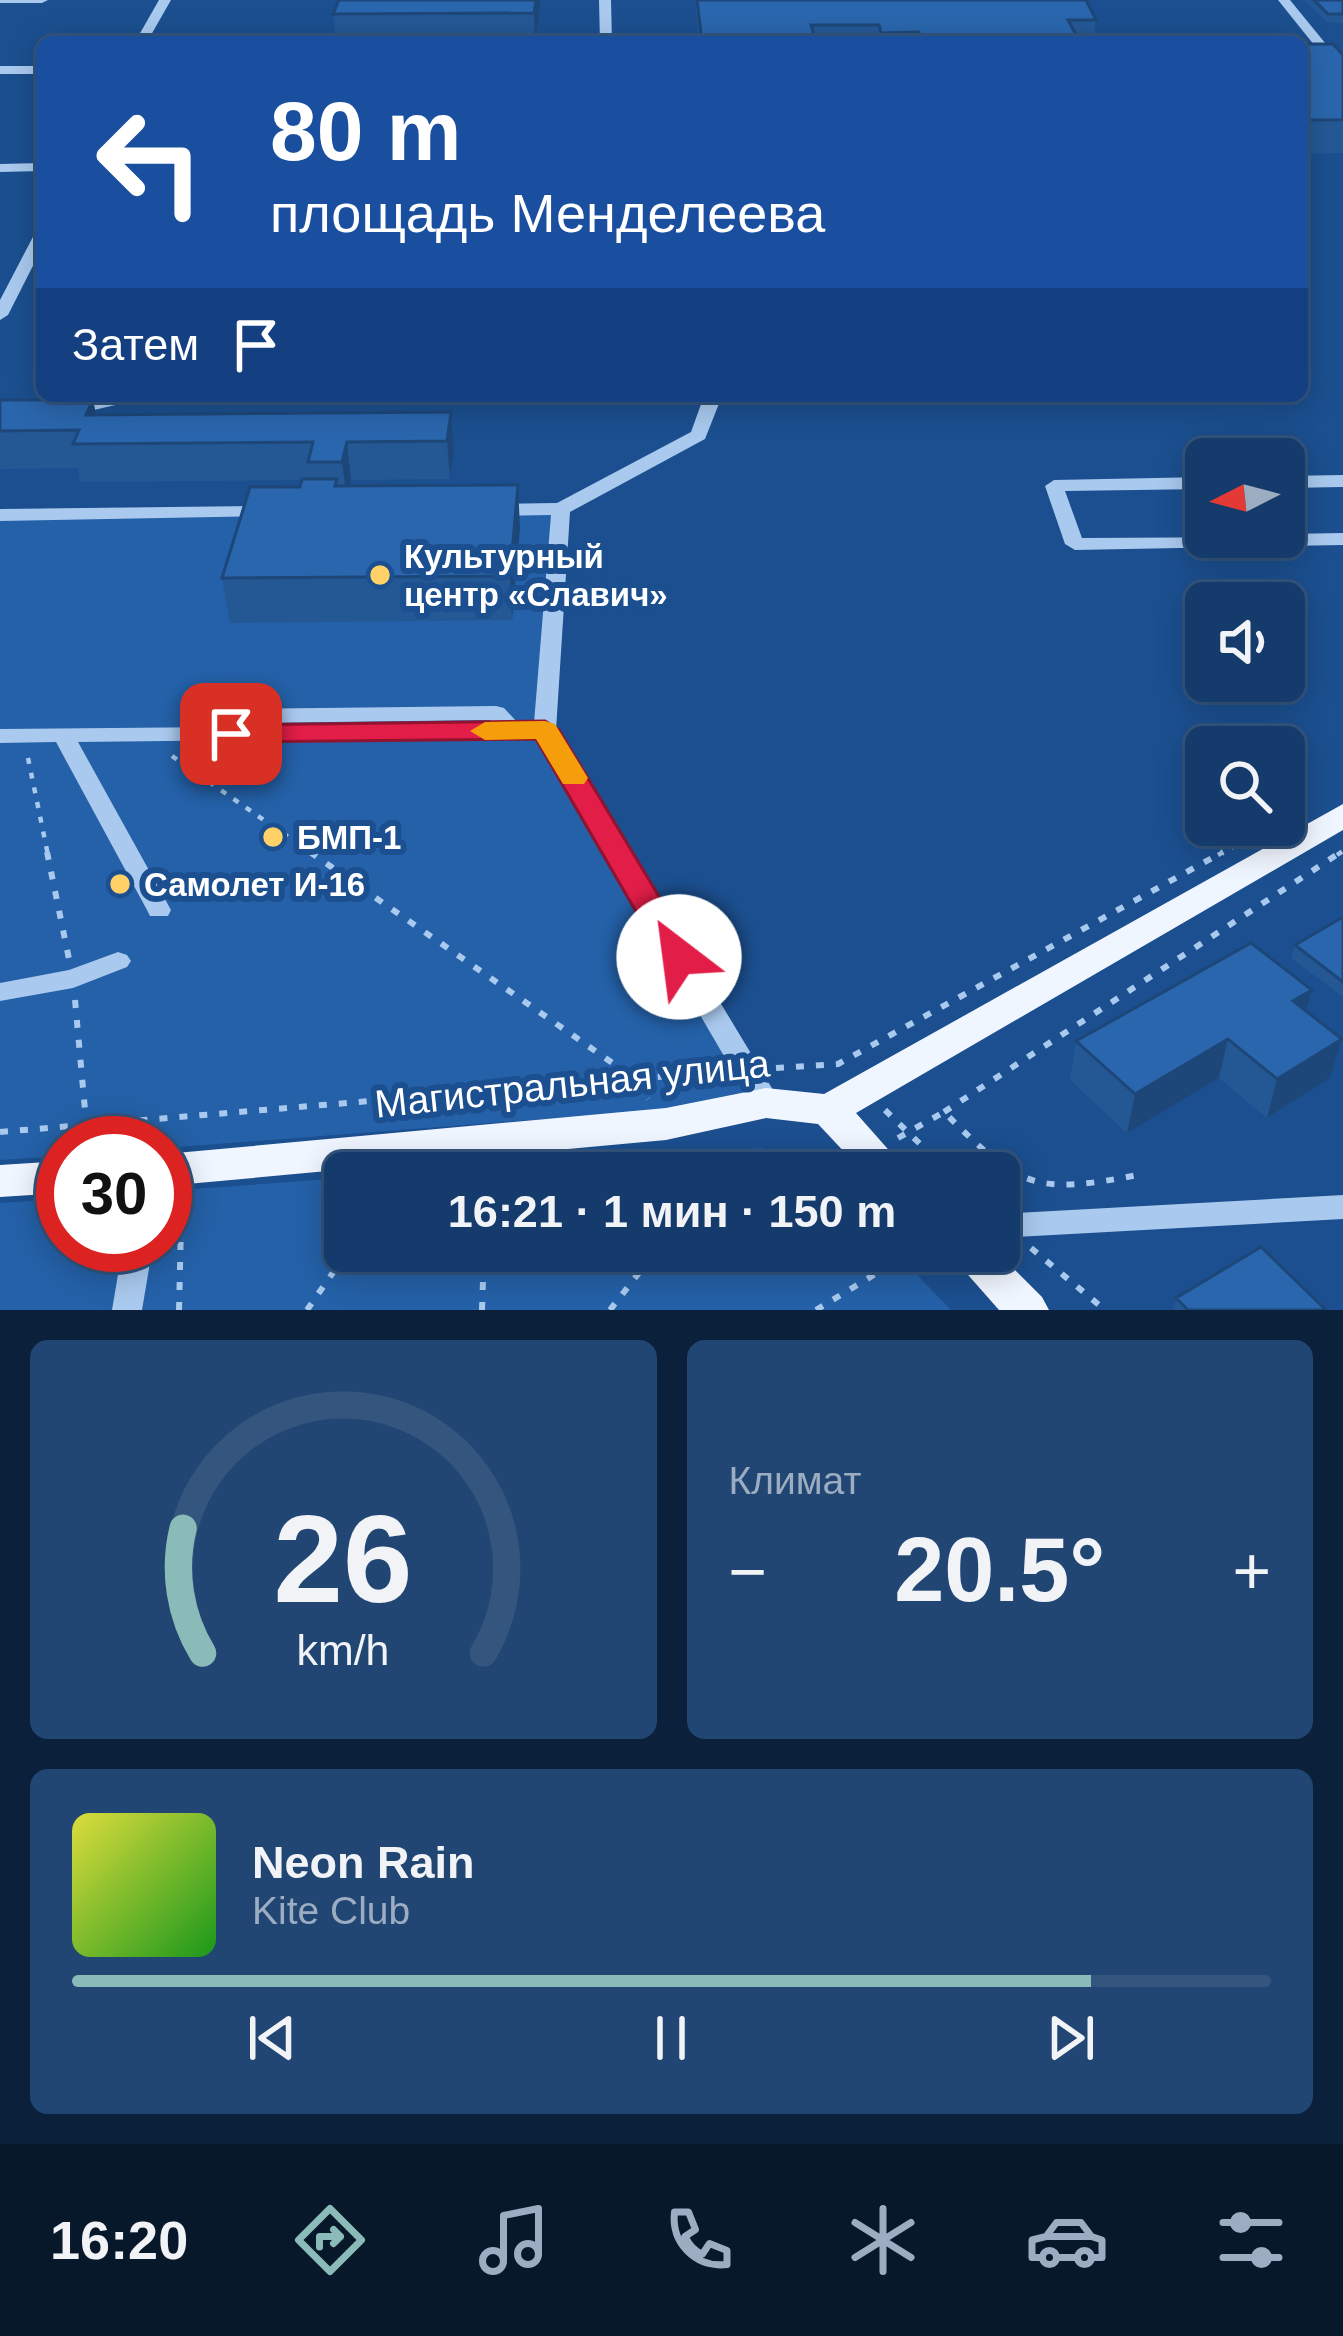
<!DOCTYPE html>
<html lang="ru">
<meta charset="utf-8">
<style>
:root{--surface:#143b6b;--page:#214673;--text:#f1f3f6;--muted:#9dadc1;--line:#33557e;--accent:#8bbbb9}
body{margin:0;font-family:Arial,sans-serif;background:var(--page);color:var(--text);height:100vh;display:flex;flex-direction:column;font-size:45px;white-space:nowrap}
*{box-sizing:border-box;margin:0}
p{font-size:39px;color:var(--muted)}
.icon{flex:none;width:66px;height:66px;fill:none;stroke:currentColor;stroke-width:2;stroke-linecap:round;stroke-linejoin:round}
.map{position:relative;height:1310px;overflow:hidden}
.drawer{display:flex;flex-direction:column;gap:30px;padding:30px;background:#0b203b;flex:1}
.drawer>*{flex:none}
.banner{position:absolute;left:36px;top:36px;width:1272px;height:366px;border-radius:18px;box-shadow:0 6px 30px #0003,0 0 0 3px var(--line);background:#1a4fa0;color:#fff;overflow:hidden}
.needle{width:78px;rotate:264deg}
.controls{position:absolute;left:1185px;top:438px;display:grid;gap:24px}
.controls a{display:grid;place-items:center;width:120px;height:120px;border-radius:18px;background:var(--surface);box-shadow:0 6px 30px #0003,0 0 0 3px var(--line);font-size:60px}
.speed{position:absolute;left:36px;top:1116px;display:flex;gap:24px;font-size:60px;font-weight:700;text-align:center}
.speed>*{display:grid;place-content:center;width:156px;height:156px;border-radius:50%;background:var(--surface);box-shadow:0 6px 30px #0003,0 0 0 3px var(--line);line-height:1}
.speed .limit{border:18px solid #d22;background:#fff;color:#111}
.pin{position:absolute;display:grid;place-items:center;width:102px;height:102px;color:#fff;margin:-51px;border-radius:24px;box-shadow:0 6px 18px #0006}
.me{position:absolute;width:132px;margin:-66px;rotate:330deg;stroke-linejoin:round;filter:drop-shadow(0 0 9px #0008)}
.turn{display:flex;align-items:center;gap:42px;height:252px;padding:0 36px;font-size:54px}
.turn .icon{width:156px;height:156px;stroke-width:2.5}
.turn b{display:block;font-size:84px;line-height:102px}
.then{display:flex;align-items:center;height:114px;padding:0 36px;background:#0003;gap:24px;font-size:45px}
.big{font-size:90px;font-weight:700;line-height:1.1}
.drawer .widget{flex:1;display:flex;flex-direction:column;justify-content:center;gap:18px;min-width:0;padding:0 42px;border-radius:18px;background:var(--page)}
.drawer .dial{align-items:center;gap:0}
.dial svg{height:312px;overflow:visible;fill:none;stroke:var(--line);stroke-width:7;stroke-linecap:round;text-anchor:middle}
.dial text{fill:var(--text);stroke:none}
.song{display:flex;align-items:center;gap:36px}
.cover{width:144px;height:144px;border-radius:18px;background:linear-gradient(135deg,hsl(60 70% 55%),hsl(120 70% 35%))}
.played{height:12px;border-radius:6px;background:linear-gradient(90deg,var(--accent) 85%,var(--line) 85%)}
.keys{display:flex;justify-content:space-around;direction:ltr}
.heat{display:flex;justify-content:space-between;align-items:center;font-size:66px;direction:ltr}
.drawer .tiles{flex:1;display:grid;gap:30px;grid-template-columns:1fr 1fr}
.widget:last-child{grid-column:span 2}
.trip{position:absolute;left:324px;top:1152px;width:696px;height:120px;border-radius:18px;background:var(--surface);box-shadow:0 6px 30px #0003,0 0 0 3px var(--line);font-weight:700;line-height:120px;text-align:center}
.dock{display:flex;height:192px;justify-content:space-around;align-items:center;background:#08182b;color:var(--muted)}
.dock .icon{width:84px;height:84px}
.dock .on{color:var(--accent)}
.dock b{font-size:54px;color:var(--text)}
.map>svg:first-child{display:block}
.green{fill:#2461a8}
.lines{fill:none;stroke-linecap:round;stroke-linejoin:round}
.path-far1{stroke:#a9c9ee;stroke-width:4.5;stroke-dasharray:6 9;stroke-linecap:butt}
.path{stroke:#a9c9ee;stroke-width:6;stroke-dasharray:8 12;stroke-linecap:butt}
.minor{fill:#a9c9ee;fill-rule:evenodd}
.major{fill:#f0f6ff;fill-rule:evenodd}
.wall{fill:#245895}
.shaded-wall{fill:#1d4779}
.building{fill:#2a66ad;stroke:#1d4779;stroke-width:3}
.route{fill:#e11d48;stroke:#92132f;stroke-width:3}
.slow{fill:#f59e0b}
.poi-dot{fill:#ffd166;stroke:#1b4f8f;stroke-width:4.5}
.labels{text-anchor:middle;stroke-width:12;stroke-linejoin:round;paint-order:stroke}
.poi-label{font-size:33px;font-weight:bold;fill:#fff;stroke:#1b4f8f;text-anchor:start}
.near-street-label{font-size:39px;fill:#fff;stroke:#1b4f8f}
</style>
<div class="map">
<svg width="1343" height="1310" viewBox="0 0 1343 1310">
<rect width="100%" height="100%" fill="#1b4f8f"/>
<path class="green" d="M 560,509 L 545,730 L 764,1102 L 165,1148 L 165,1143 L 63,1143 L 63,1156 L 0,1160 L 0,515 Z
M 760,1148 L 790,1154 L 819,1173 L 418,1173 Z
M 345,1178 L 345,1251 L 894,1251 L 951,1310 L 0,1310 L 0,1203 L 63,1199 L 63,1245 L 165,1245 L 165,1191 Z"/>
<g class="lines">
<path class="path-far1" d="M 172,756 L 314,855
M 28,758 L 48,855
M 1218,855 L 1247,839
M 1337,855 L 1343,851"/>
<path class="path" d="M 47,852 L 69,959
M 310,852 L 634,1078 L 648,1099
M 75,1000 L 88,1143
M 776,1068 L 838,1064 L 1223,852
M 885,1110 L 950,1173
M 944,1112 L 1341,852
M 0,1132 L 717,1072
M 898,1138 L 944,1112 C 1022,1190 1035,1195 1143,1174
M 677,1151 L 686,1173
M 1031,1248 L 1105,1310
M 179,1310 L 181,1225
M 307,1310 L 348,1251
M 482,1310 L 484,1251
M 610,1310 L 656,1251
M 816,1310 L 882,1270"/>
<path class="minor" d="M 0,0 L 48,0 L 42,3 L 0,3 Z
M 159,0 L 171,0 L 147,42 L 135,42 Z
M 599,0 L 611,0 L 612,42 L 600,42 Z
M 1278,0 L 1290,0 L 1343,65 L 1343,77 L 1339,76 Z
M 0,66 L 42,66 L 42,74 L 0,74 Z
M 42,163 L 42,171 L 0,172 L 0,164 Z
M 42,229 L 42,248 L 8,315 L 0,320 L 0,300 L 35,233 Z
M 109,396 L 140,396 L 137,400 L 68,416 L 59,411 L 62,407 Z
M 704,396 L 722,396 L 705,439 L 570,512 L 556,730 L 776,1095 L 780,1103 L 776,1111 L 766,1114 L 756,1111 L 538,737 L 78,742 L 171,910 L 168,916 L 150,916 L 147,910 L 56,742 L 0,743 L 0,729 L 224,727 L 233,711 L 241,709 L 496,706 L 504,708 L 518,723 L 534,723 L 551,515 L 496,516 L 487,510 L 496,504 L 557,503 L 691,432 ZM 490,720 L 494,724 L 246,726 L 248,723 Z
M 1343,475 L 1343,487 L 1284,488 L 1284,476 Z
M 1206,477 L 1206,489 L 1065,491 L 1082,538 L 1284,537 L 1284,534 L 1343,533 L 1343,545 L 1075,550 L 1065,544 L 1045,486 L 1054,480 Z
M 267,506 L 276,512 L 274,516 L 0,521 L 0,509 Z
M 118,952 L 127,955 L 131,961 L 127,967 L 73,988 L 0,1001 L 0,983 L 69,970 Z
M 1343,1195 L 1343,1219 L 999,1238 L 999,1214 Z
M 123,1245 L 153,1245 L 142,1310 L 112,1310 Z"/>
<path class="major" d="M 1343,804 L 1343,830 L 856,1113 L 909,1173 L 864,1173 L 818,1124 L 766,1118 L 666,1140 L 165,1186 L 165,1154 L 666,1108 L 766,1088 L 824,1094 Z
M 63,1161 L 63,1193 L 0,1197 L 0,1165 Z
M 947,1251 L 996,1251 L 1042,1297 L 1049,1310 L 999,1310 Z"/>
</g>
<path class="wall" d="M 541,0 L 535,42 L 336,42 L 333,14 Z
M 695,0 L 1086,0 L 1096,20 L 1093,42 L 699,42 Z
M 1304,0 L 1343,0 L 1343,23 L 1327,22 Z
M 1302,44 L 1343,55 L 1343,153 L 1302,154 Z
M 0,400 L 93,400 L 96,415 L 451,412 L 454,450 L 450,479 L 351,480 L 350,486 L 520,528 L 512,620 L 230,623 L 222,578 L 300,487 L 302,480 L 80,482 L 78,468 L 0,469 Z
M 1343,917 L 1343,997 L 1291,958 L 1295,945 Z
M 1312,990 L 1306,1011 L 1330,1078 L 1267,1118 L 1219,1078 L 1127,1133 L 1070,1080 L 1076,1041 Z
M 1176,1298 L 1326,1310 L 1173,1310 Z"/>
<path class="shaded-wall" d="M 536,0 L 541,0 L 535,42 L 534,13 Z
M 93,400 L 100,437 L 86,415 Z
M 451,412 L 454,450 L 450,479 L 447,441 Z
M 347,442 L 351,480 L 347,501 L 342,462 Z
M 518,485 L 520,528 L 512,620 L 510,576 Z
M 1312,990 L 1301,1029 L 1293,1001 Z
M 1228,1039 L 1219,1078 L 1127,1133 L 1135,1094 Z
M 1342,1039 L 1330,1078 L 1267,1118 L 1277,1079 Z"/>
<path class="building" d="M 339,0 L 536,0 L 534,13 L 333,14 Z
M 697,0 L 1086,0 L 1096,20 L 1068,20 L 1080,42 L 922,42 L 919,32 L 881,33 L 879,25 L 811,25 L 816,42 L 702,42 Z
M 1314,0 L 1343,0 L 1343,14 L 1328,14 Z
M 1302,44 L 1333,44 L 1343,55 L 1343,120 L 1302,120 Z
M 0,400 L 93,400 L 86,415 L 451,412 L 447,441 L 347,442 L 342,462 L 308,462 L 313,442 L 73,444 L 79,430 L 0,431 Z
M 302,479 L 337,479 L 335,486 L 518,485 L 510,576 L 222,578 L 250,487 L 300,487 Z
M 1343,917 L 1343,982 L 1295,945 Z
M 1251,943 L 1312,990 L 1293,1001 L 1342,1039 L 1277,1079 L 1228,1039 L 1135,1094 L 1076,1041 Z
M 1261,1247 L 1326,1310 L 1188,1310 L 1176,1298 Z"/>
<path class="route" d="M 545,721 L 559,730 L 690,948 L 695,957 L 690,965 L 667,965 L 536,739 L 231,742 L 216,734 L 231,725 Z"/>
<path class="slow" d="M 545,721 L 555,724 L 588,778 L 584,784 L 563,784 L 536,739 L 485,740 L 470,731 L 485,722 Z"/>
<g class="poi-dot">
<circle cx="380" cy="575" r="12"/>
<circle cx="273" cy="837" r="12"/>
<circle cx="120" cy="884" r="12"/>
</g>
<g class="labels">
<g class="poi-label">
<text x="404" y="568">Культурный<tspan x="404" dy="38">центр «Славич»</tspan></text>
<text x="297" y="849">БМП-1</text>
<text x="144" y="896">Самолет И-16</text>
</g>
<g class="near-street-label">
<text transform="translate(572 1083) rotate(-6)" y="14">Магистральная улица</text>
</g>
</g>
</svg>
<div class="controls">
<a><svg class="needle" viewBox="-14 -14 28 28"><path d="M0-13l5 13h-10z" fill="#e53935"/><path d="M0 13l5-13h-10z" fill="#9dadc1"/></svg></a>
<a><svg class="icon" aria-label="sound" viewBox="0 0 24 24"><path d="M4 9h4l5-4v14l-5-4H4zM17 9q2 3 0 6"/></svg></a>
<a><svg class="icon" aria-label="search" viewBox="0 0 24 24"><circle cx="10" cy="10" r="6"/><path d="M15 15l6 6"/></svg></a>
</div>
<div class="speed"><div class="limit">30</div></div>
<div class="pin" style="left:231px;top:734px;background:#d93025"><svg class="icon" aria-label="arrive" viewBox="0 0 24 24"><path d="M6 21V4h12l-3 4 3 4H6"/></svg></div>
<svg class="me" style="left:679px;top:957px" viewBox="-20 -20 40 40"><circle r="19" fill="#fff"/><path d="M0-13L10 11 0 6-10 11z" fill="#e11d48"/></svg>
<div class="trip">16:21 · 1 мин · 150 m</div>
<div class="banner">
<div class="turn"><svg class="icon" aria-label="left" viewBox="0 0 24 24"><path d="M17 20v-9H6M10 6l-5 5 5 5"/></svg><div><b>80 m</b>площадь Менделеева</div></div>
<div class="then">Затем<svg class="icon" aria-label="arrive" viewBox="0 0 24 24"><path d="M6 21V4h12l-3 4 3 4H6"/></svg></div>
</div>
</div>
<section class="drawer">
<div class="tiles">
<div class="widget dial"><svg viewBox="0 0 100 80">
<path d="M14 69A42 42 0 1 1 86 69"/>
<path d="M14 69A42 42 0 0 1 9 37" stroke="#8bbbb9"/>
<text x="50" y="56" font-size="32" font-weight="700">26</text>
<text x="50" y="72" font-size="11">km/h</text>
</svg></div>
<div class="widget"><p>Климат</p>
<div class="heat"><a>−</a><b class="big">20.5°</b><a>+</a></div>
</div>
<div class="widget">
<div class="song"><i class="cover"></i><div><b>Neon Rain</b><p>Kite Club</p></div></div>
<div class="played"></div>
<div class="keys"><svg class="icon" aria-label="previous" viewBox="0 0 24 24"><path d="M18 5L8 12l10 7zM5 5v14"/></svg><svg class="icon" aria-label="pause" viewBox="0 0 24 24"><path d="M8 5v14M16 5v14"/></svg><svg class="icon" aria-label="next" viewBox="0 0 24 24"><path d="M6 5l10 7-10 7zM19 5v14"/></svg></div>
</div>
</div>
</section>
<nav class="dock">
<b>16:20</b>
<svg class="icon on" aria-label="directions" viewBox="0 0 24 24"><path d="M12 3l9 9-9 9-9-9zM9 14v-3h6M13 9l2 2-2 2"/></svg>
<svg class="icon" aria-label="music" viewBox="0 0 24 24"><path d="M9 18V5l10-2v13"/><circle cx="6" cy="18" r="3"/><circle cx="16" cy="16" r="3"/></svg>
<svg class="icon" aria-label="phone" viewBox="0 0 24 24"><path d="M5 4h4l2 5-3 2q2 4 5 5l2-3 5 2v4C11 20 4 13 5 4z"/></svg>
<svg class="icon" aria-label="climate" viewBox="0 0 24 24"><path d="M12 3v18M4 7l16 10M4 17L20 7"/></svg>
<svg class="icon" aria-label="car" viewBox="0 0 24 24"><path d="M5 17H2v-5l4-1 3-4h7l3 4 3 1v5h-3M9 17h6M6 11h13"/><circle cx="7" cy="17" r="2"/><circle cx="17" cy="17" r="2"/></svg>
<svg class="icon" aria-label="filters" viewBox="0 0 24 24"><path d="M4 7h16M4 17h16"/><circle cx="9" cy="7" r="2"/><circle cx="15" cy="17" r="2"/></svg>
</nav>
